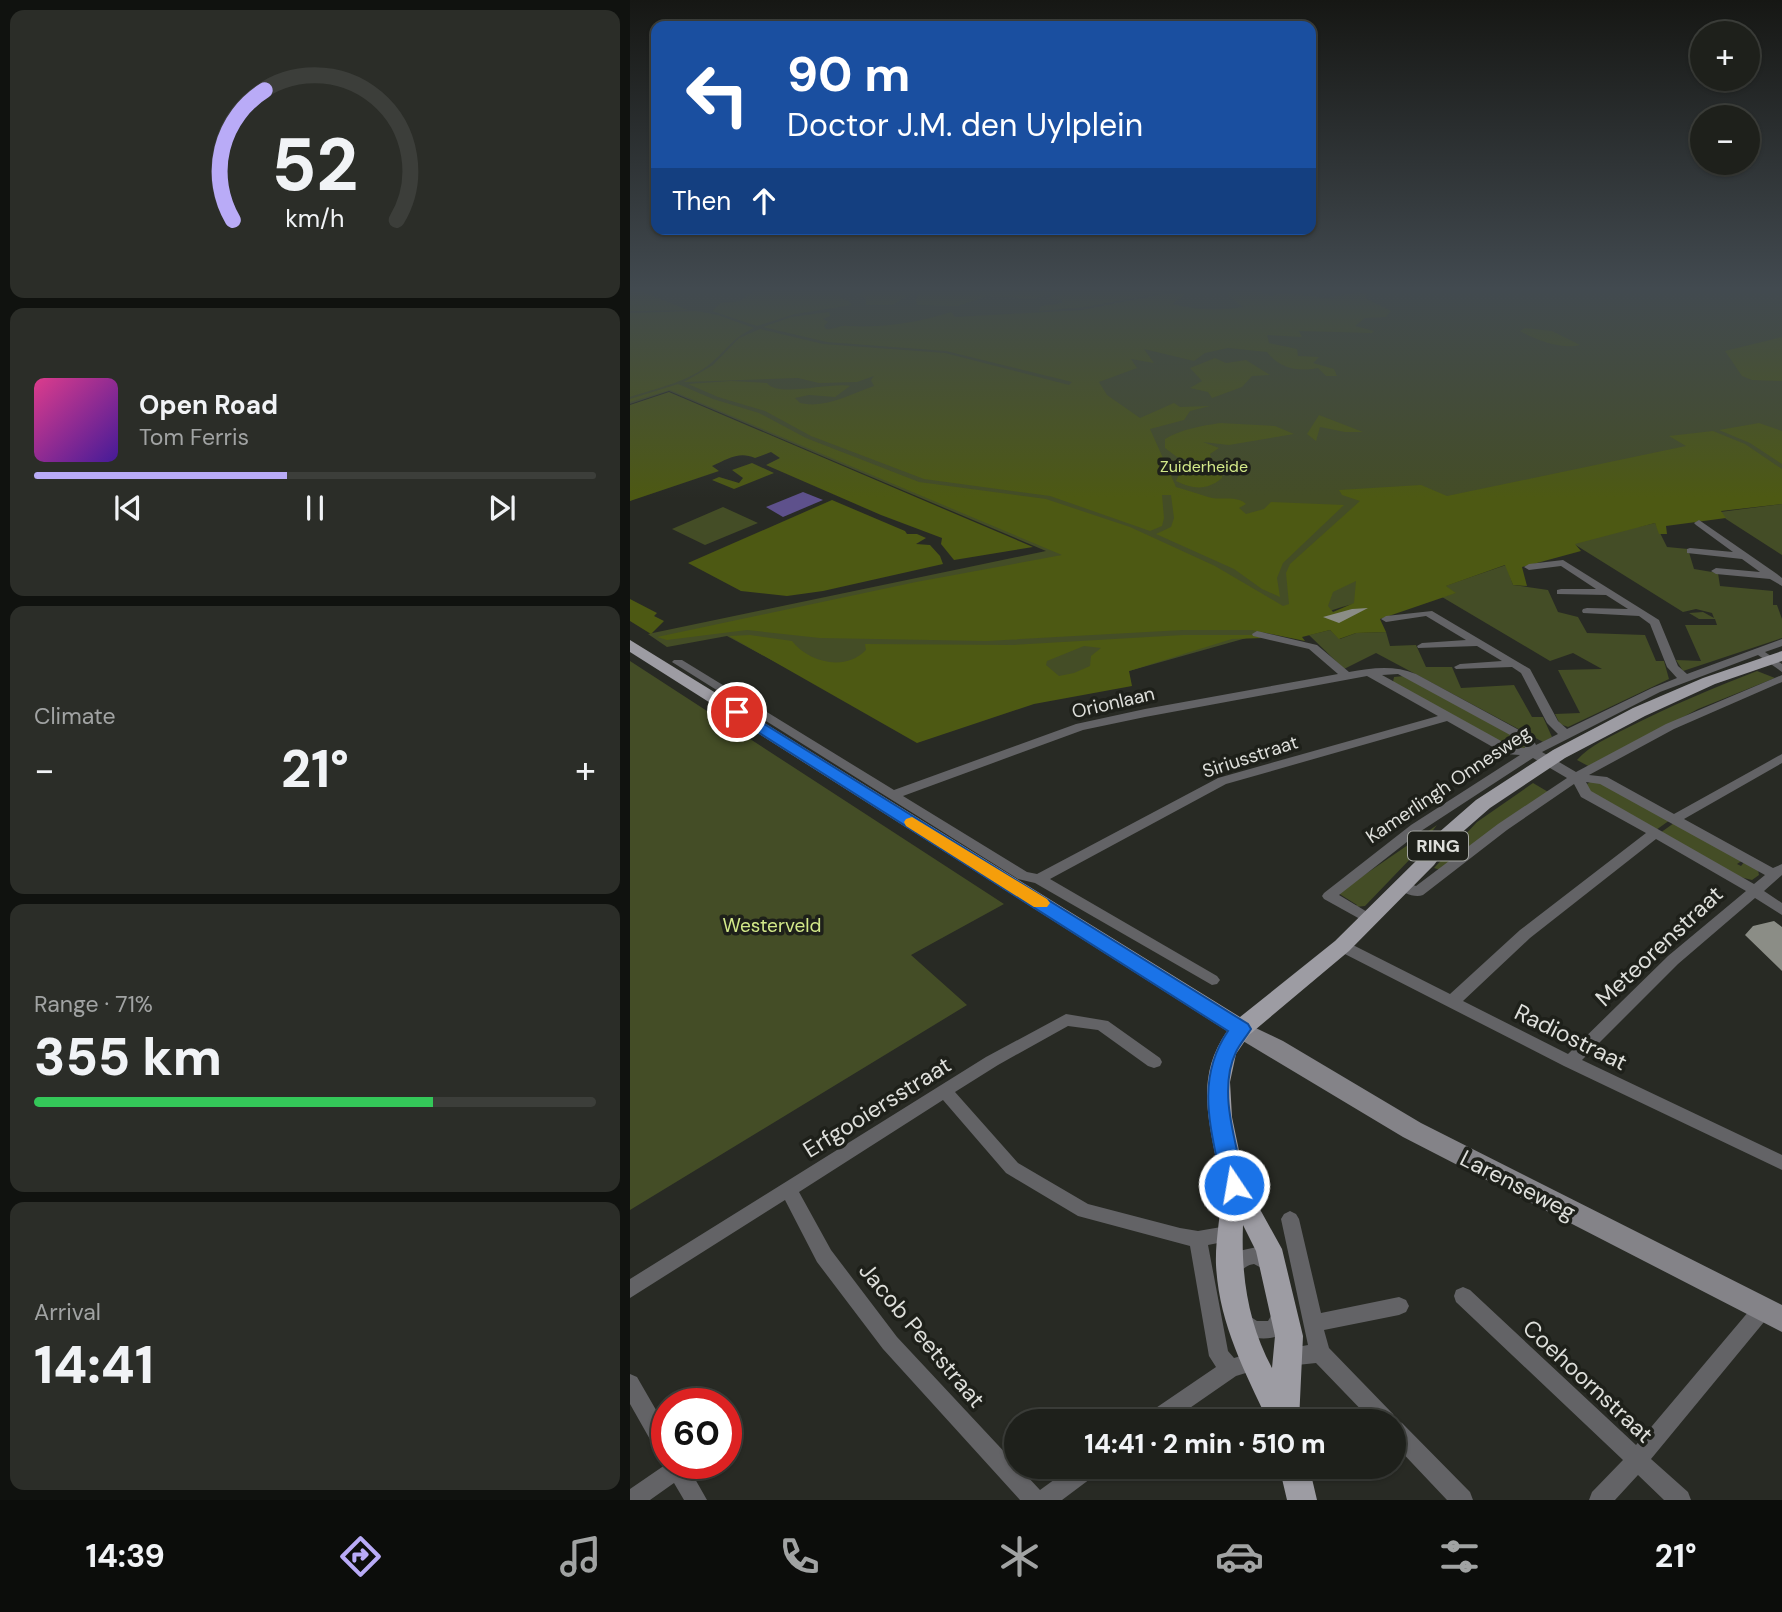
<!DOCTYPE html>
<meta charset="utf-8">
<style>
:root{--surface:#1e201b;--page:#2b2d28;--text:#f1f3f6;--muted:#a1a3a3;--line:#3c3e3a;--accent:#b9abf7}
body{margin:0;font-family:"DM Sans",sans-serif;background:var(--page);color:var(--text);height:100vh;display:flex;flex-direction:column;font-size:26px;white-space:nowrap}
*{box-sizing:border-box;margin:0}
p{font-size:23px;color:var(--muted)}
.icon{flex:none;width:38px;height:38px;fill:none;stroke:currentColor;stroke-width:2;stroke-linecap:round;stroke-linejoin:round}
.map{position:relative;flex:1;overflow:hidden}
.drawer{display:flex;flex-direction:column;gap:10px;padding:10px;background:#10120f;width:630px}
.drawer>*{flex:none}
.top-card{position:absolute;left:21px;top:21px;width:665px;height:214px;border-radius:14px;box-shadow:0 2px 5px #0004,0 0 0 2px var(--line);background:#1a4fa0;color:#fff;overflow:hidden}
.buttons{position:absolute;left:1060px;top:21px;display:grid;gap:14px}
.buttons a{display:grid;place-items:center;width:70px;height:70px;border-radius:50%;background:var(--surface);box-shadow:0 2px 5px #0004,0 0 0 2px var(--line);font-size:35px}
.speed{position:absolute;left:21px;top:1388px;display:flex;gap:14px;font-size:35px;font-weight:700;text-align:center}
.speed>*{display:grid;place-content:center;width:91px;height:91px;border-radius:50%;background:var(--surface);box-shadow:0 2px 5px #0004,0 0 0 2px var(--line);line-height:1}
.speed .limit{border:10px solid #d22;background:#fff;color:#111}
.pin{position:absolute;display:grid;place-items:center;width:60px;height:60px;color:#fff;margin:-30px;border:4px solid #fff;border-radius:50%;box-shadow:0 2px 7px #0007}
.me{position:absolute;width:77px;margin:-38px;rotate:348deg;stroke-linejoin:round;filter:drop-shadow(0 0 5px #0008)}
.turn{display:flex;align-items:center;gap:24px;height:147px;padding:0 21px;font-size:32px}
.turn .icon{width:91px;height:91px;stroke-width:2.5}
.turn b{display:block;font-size:49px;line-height:60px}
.then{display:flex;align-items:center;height:66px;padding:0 21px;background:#0003;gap:14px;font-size:26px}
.big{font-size:52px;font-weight:800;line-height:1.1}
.drawer .tile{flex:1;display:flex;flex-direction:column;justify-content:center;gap:10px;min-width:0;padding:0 24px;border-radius:14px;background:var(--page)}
.drawer .dial{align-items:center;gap:0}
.dial svg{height:182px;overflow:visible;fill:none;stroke:var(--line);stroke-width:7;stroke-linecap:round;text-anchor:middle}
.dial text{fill:var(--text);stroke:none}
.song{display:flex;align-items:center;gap:21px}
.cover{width:84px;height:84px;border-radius:10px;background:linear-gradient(135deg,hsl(330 70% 55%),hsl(260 70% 35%))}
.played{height:7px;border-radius:4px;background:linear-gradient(90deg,var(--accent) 45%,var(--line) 45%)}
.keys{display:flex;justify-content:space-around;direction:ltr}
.heat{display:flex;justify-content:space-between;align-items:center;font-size:38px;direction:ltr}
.charge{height:10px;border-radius:5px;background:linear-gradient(90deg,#34c759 71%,var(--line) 0)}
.trip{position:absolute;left:374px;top:1409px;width:402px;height:70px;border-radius:35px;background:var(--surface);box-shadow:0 2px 5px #0004,0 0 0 2px var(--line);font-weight:800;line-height:70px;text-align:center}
.tab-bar{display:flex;height:112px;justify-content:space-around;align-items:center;background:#0c0d0b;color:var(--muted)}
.tab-bar .icon{width:49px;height:49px}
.tab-bar .active{color:var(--accent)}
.tab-bar b{font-size:32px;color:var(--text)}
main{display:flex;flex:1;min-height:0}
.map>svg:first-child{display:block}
.green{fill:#444d26}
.forest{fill:#4d5913;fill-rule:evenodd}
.water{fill:#5e518c}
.building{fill:#8b8d86}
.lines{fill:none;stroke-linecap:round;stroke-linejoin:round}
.street{fill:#636366;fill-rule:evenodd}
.secondary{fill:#848388;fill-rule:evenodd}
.primary{fill:#9d9ca3;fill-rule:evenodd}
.route{fill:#1a73e8;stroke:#114b97;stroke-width:2}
.slow{fill:#f59e0b}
.labels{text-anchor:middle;stroke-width:7;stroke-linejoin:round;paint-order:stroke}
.far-park-label{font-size:16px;fill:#d3e989;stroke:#1e201a}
.shield{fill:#1e201a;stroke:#a4a6a1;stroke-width:2}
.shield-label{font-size:18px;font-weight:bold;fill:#dedfdb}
.street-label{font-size:19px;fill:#dedfdb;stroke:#1e201a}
.park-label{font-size:19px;fill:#d3e989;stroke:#1e201a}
.near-street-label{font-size:23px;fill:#dedfdb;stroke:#1e201a}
</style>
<main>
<section class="drawer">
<div class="tile dial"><svg viewBox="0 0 100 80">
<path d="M14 69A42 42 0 1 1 86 69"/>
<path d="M14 69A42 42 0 0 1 28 12" stroke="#b9abf7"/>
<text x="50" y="56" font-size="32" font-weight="700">52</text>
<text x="50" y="72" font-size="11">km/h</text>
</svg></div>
<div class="tile">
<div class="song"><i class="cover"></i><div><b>Open Road</b><p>Tom Ferris</p></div></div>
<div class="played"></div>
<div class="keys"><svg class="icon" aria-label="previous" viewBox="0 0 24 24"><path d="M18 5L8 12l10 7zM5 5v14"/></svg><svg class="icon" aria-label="pause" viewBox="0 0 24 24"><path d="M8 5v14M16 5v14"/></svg><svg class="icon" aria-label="next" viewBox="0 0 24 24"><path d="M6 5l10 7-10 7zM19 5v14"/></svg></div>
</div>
<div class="tile"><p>Climate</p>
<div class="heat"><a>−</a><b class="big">21°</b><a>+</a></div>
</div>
<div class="tile"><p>Range · 71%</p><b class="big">355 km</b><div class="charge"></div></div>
<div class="tile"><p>Arrival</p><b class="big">14:41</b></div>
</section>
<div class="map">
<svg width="1152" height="1500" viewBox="0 0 1152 1500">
<rect width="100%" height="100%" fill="#282a24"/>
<path class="green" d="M 0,288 L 1152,288 L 1152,500 L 1018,523 L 1008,527 L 1025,523 L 1037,547 L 1058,549 L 1064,569 L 1088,573 L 1090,586 L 1143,591 L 1143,605 L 1147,605 L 1152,619 L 1152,638 L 1053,671 L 1046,660 L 1071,661 L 1055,625 L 1087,625 L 1085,619 L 1069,619 L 1059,613 L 1073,612 L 1084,618 L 1082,613 L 1066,609 L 1053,612 L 944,544 L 712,607 L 620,637 L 499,671 L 370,703 L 188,685 L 97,636 L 37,647 L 18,634 L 416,551 L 39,391 L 0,404 Z
M 1152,504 L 1152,555 L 1096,519 L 1090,512 Z
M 93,507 L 128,523 L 75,545 L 42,529 Z
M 876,565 L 883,585 L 918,590 L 928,612 L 948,617 L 957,633 L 1015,635 L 1026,661 L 1034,661 L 1039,679 L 938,727 L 930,724 L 925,714 L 950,713 L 928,670 L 972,669 L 943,653 L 920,661 L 812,597 L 825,593 L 815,586 Z
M 700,630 L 710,639 L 726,633 L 756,632 L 760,646 L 786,645 L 796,667 L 822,667 L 831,688 L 884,685 L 902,717 L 913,717 L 922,737 L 913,742 L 746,653 L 714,669 L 679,635 Z
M 0,661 L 374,904 L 281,955 L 337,1005 L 0,1210 Z
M 1127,671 L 1145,678 L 1068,709 L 960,767 L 947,760 C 960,745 980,737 997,728 C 1040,706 1083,688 1127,671 Z
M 774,676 L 895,740 L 897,748 L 880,749 L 763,682 L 764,677 Z
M 960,782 L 968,782 L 1040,820 L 1026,830 L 959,793 L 957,784 Z
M 903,783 L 920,793 L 811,870 L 804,868 L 847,822 Z
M 1044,823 L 1113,860 L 1107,864 L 1111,866 L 1115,861 L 1128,870 L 1129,875 L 1122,880 L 1110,877 L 1030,833 Z
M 807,825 L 784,855 L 735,906 L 725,907 L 727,905 L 708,893 Z"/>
<path class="forest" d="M 149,288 L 210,288 L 210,298 L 219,301 L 222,305 L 165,314 L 127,326 L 82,311 L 91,303 L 110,301 L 127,289 Z
M 227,288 L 544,288 L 542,291 L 455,307 L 409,311 L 411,306 L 432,303 L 432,300 L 419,299 L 422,294 L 402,299 L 357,296 L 328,306 L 287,305 L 286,300 L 289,292 L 287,291 L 262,305 L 236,305 L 236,299 L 227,294 L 235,291 Z
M 600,288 L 620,288 L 641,296 L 652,293 L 697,298 L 729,292 L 739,295 L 735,298 L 761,311 L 756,317 L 735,318 L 725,326 L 744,331 L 742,333 L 669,331 L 672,337 L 637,335 L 639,343 L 667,349 L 668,356 L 689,357 L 683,363 L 704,369 L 707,376 L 696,376 L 688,368 C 668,372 650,369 637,352 L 598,348 L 575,353 L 564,361 L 514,349 L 524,363 L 501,359 L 507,368 L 469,382 L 477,395 L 510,418 L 544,403 L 550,407 L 580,406 L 560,411 L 554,420 L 520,429 L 546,487 C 557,490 568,494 578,497 C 591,501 606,495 616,504 L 609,508 L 616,514 L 634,509 L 641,502 L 714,505 L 653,563 L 647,578 L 650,597 L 632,589 L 604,569 L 526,534 L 541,527 L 544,518 L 541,495 L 532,495 L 534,518 L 532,526 L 520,531 L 420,496 L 294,479 L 181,436 L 135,411 L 88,397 L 58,384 L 101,381 L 137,383 C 148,398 200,382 220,386 L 205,397 L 179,395 L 165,398 L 170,403 C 196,409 220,394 244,386 L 241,380 L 244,376 L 227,382 L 189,383 L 168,378 L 54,382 L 83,365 L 109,338 L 130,329 L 193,344 L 315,353 L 439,385 L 442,382 L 316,351 L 197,342 L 133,327 L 161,317 L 199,312 L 200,316 L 193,319 L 198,322 L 194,326 L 196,329 C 204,330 210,325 217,326 C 252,328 287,323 321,312 L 325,317 L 452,310 L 537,293 L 557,293 L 542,304 C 567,310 588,311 613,307 L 598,295 Z
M 0,292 L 13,292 L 58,310 L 0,311 Z
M 66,311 L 88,315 L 124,328 C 101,339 99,348 81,363 C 59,382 27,388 0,397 L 0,313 Z
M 895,328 L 922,331 L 950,345 C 933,350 905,340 890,331 Z
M 1152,337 L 1152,381 L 1122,380 L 1112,376 L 1095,351 Z
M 585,358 L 596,363 L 616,360 L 640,375 L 622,376 L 612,387 L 582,398 L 578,392 L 560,388 L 572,381 L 560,368 Z
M 48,384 L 83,399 L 129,413 L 176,438 L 289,482 L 416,499 L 500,527 L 585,566 L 653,606 L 659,604 L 656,573 L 660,564 L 730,501 L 712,495 L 709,490 L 791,485 L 817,496 L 1056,446 L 1039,436 L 1083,431 L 1115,444 L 1152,469 L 1152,504 L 1091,511 L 1096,518 L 1036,526 L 1037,534 L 1029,534 L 1025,523 L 945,544 L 951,551 L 892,567 L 897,586 L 883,585 L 875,565 L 816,586 L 826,593 L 750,619 L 756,632 L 726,633 L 709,639 L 700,630 L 672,637 L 675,641 L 622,630 L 553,630 L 357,641 L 190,638 L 117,630 L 37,640 L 27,637 L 286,582 L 432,555 L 40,390 L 0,402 L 0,399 ZM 726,581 L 724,603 L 703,612 L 698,606 L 703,592 Z
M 39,392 L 403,547 L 324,560 L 311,544 L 312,538 L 251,515 L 136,465 L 150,458 L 141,452 L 125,458 C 109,451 98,459 82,466 L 89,471 L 0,501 L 0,405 Z
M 689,415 L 733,432 L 715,432 L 690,427 L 686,441 L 677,434 Z
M 590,423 L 645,426 L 664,434 L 599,445 L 573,442 L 589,448 L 580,454 L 582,462 L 565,462 L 547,457 L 535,448 L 535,439 C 552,429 571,426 590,423 Z
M 1129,423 L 1152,431 L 1152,464 L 1120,443 L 1089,430 Z
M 122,463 L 144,473 L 104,489 L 82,480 L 89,477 L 109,483 L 113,478 L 102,470 Z
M 547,463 L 592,471 L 592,478 C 578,490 564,490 546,481 L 550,473 L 543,464 Z
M 202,500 L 275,531 L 277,534 L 287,534 L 296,538 L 286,544 L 300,545 L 310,556 L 313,564 L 193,591 L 157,596 L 111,591 L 58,563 Z
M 0,599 L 27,613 L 24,616 L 34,621 L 21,634 L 0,621 Z
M 120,635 L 162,641 C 178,662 215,672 236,650 L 235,644 L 382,645 L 553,635 L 622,635 L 633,638 L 602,639 L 499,671 L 502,686 L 404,704 L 287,743 L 99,636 ZM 454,646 L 471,648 L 461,656 L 460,666 L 444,673 L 429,676 L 416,665 L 417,661 Z"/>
<path class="water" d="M 173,492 L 193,500 L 153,517 L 136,507 Z"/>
<path class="building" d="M 738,608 L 709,623 L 693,617 L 722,609 Z
M 1144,921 L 1152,927 L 1152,971 L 1115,935 L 1123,926 Z"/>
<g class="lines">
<path class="street" d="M 1069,520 L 1147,574 L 1152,578 L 1152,586 L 1140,579 L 1086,574 L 1081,571 L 1086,568 L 1130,572 L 1112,559 L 1057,553 L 1057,549 L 1060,548 L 1103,552 L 1066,525 L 1064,523 Z
M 933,560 L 1029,620 L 1048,666 L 1057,674 L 1152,639 L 1152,646 L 1135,652 L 1152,664 L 1152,672 L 1128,655 L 1030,692 L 912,752 L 946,772 L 1036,724 L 1152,675 L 1152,682 L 1044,729 L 959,775 L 977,777 L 1044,814 L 1152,754 L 1152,763 L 1054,819 L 1143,868 L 1152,864 L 1152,875 L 1134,891 L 1152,903 L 1152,915 L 1125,898 L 1048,964 L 952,1060 L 1152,1155 L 1152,1170 L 934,1066 L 707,950 L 705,946 L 707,942 L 717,942 L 820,994 L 890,930 L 1016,833 L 951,797 L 944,784 L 877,830 L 793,895 C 785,898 771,893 766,886 L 768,883 L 773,881 L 786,886 L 868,824 L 937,778 L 903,758 L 791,831 L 709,895 L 744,916 L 746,919 L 744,922 L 739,924 L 694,899 L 692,896 L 694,893 L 781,825 L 890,755 L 875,754 L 817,721 L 596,784 L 420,879 L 587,976 L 590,980 L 587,984 L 582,985 L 405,883 L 388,879 L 42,662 L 44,660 L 52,660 L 264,790 L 446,724 L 515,709 L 708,674 L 679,649 L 623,636 L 622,634 L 627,631 L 687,645 L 719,672 C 742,668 764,665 786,674 L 902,737 L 906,745 L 928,734 L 917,723 L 891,673 L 882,667 L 826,669 L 824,667 L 830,664 L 872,661 L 847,646 L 788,648 L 787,646 L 792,643 L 836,640 L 796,616 L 756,622 L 751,619 L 756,616 L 802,611 L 900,669 L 928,721 L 937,729 L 1022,688 L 1047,678 L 1037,667 L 1020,624 L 1009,616 L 953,613 L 952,611 L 953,609 L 957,608 L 998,609 L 976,595 L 927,594 L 927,590 L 931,589 L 966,589 L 931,566 L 899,570 L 894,567 L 899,564 ZM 768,674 L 893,742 L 895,748 L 882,747 L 752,675 ZM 737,676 L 808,716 L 588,778 L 407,874 L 397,872 L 273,796 L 453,730 L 515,717 ZM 956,782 L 970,784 L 1135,875 L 1124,884 L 961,791 ZM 1026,839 L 1116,891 L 1038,956 L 938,1054 L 833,1001 L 900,938 Z
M 436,1014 L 478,1021 L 530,1058 L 532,1062 L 530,1066 L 524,1068 L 518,1066 L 468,1030 L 438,1026 L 368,1065 L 325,1092 L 388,1163 L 458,1204 L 550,1228 L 568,1231 L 597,1226 L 603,1228 L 606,1234 L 603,1240 L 578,1245 L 598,1351 L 604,1358 L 625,1352 L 632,1354 L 635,1361 L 632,1368 L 606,1376 L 541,1421 L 514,1421 L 517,1414 L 586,1367 L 579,1356 L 560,1246 L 448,1216 L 376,1173 L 313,1100 L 169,1192 L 201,1250 L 267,1337 L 410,1490 L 443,1466 L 471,1466 L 468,1473 L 432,1500 L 390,1500 L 253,1349 L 187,1262 L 155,1200 L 0,1298 L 0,1279 L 356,1057 Z
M 660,1211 L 666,1214 L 669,1219 L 691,1313 L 769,1297 L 776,1300 L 779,1306 L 776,1312 L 769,1315 L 694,1330 L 699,1348 L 763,1414 L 766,1420 L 772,1423 L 840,1492 L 843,1500 L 817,1500 L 765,1445 L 765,1421 L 742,1421 L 686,1363 L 658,1366 L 651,1364 L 648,1357 L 651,1350 L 678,1345 L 651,1219 L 654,1214 Z
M 627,1247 L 646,1258 L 648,1264 L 646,1270 L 639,1272 L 624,1264 C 615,1265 612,1272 603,1275 L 596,1273 L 594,1267 L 604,1252 Z
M 833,1287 L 840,1290 L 1006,1445 L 1119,1311 L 1123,1302 L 1130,1299 L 1137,1302 L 1140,1308 L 1134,1322 L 1021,1459 L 1058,1492 L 1061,1500 L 1034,1500 L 1008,1475 L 985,1500 L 959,1500 L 962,1492 L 993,1460 L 826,1302 L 824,1296 L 826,1290 Z
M 651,1308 L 658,1311 L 661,1317 L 651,1335 C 634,1342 612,1339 603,1321 L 606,1315 L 613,1312 L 627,1321 L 638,1321 L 644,1311 Z
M 0,1374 L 7,1377 L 37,1429 L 37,1463 L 56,1463 L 77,1500 L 54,1500 L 44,1483 L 20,1500 L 0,1500 L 0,1489 L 35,1465 L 36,1460 L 30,1457 L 0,1404 Z"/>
<path class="secondary" d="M 611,1021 L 653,1041 L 791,1123 L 1152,1305 L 1152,1332 L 773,1137 L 603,1035 L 600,1029 L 603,1023 Z"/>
<path class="primary" d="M 0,640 L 610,1017 L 705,941 L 790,857 L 807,834 L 846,800 L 923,750 L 1003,708 L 1073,678 L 1152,651 L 1152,661 L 1085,684 L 1015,716 L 935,758 L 860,808 L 821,842 L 804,865 L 719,951 L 619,1035 L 606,1054 L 600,1082 L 602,1117 L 616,1184 L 652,1249 L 673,1336 L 669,1421 L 638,1421 C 614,1370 589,1323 586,1265 C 585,1238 592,1212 591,1185 C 591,1175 587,1164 585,1154 C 576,1108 569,1072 597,1031 L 0,652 ZM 613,1225 L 626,1251 L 645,1336 L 642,1368 C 618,1323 611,1276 613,1225 Z
M 649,1466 L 679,1466 L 687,1500 L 657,1500 Z"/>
</g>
<linearGradient id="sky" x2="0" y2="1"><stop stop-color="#161714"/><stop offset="0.58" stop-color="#424a50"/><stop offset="1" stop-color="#424a50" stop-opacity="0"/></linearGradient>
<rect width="1152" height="498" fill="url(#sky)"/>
<path class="route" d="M 107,707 L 618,1024 L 621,1029 C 616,1037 610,1044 606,1052 C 587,1091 607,1145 615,1185 L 612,1192 L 604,1195 L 596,1192 L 592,1185 C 582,1131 564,1081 598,1031 L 101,715 L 99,712 Z"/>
<path class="slow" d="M 282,817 L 417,899 L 420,903 L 417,907 L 404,907 L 276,826 L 274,822 L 276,819 Z"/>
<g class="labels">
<g class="far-park-label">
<text x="574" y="472">Zuiderheide</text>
</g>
<rect class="shield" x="778" y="831.5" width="60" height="29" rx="5"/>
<g class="shield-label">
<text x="808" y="852">RING</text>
</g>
<g class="street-label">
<text transform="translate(483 702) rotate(-13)" y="7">Orionlaan</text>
<text transform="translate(620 756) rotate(-18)" y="7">Siriusstraat</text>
<text transform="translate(818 784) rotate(-34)" y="7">Kamerlingh Onnesweg</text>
</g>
<g class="park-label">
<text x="142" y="932">Westerveld</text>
</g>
<g class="near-street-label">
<text transform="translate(1029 946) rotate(-43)" y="8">Meteorenstraat</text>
<text transform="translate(941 1037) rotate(26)" y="8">Radiostraat</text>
<text transform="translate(247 1107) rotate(-32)" y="8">Erfgooiersstraat</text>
<text transform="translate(888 1185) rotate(27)" y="8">Larenseweg</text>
<text transform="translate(292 1335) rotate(50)" y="8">Jacob Peetstraat</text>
<text transform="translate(958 1381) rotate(43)" y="8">Coehoornstraat</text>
</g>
</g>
</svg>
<div class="buttons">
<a>+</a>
<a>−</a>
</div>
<div class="speed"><div class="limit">60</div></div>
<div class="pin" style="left:107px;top:712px;background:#d93025"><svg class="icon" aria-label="arrive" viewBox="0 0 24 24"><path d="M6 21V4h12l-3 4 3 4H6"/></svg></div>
<svg class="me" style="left:604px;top:1185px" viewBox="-20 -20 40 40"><circle r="17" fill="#1a73e8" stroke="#fff" stroke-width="3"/><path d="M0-11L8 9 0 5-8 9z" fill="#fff"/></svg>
<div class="trip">14:41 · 2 min · 510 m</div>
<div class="top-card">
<div class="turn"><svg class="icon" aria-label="left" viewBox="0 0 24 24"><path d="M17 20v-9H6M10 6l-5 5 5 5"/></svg><div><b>90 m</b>Doctor J.M. den Uylplein</div></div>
<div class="then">Then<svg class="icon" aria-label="ahead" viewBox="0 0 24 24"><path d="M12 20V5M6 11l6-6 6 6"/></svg></div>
</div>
</div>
</main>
<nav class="tab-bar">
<b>14:39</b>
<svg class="icon active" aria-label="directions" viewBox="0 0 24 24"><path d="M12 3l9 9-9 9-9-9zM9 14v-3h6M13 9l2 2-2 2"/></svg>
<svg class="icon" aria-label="music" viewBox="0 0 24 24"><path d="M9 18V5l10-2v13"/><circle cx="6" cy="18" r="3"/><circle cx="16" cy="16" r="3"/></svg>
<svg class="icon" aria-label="phone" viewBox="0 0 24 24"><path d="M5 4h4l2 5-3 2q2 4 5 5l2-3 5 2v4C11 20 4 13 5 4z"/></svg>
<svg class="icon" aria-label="climate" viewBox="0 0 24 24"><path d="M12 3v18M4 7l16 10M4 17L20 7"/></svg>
<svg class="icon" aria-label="car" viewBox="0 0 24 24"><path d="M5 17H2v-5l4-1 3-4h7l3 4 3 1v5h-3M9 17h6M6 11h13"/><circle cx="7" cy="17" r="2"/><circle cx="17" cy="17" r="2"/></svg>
<svg class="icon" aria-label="filters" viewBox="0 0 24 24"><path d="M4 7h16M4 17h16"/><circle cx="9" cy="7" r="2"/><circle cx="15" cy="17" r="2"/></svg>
<b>21°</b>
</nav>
